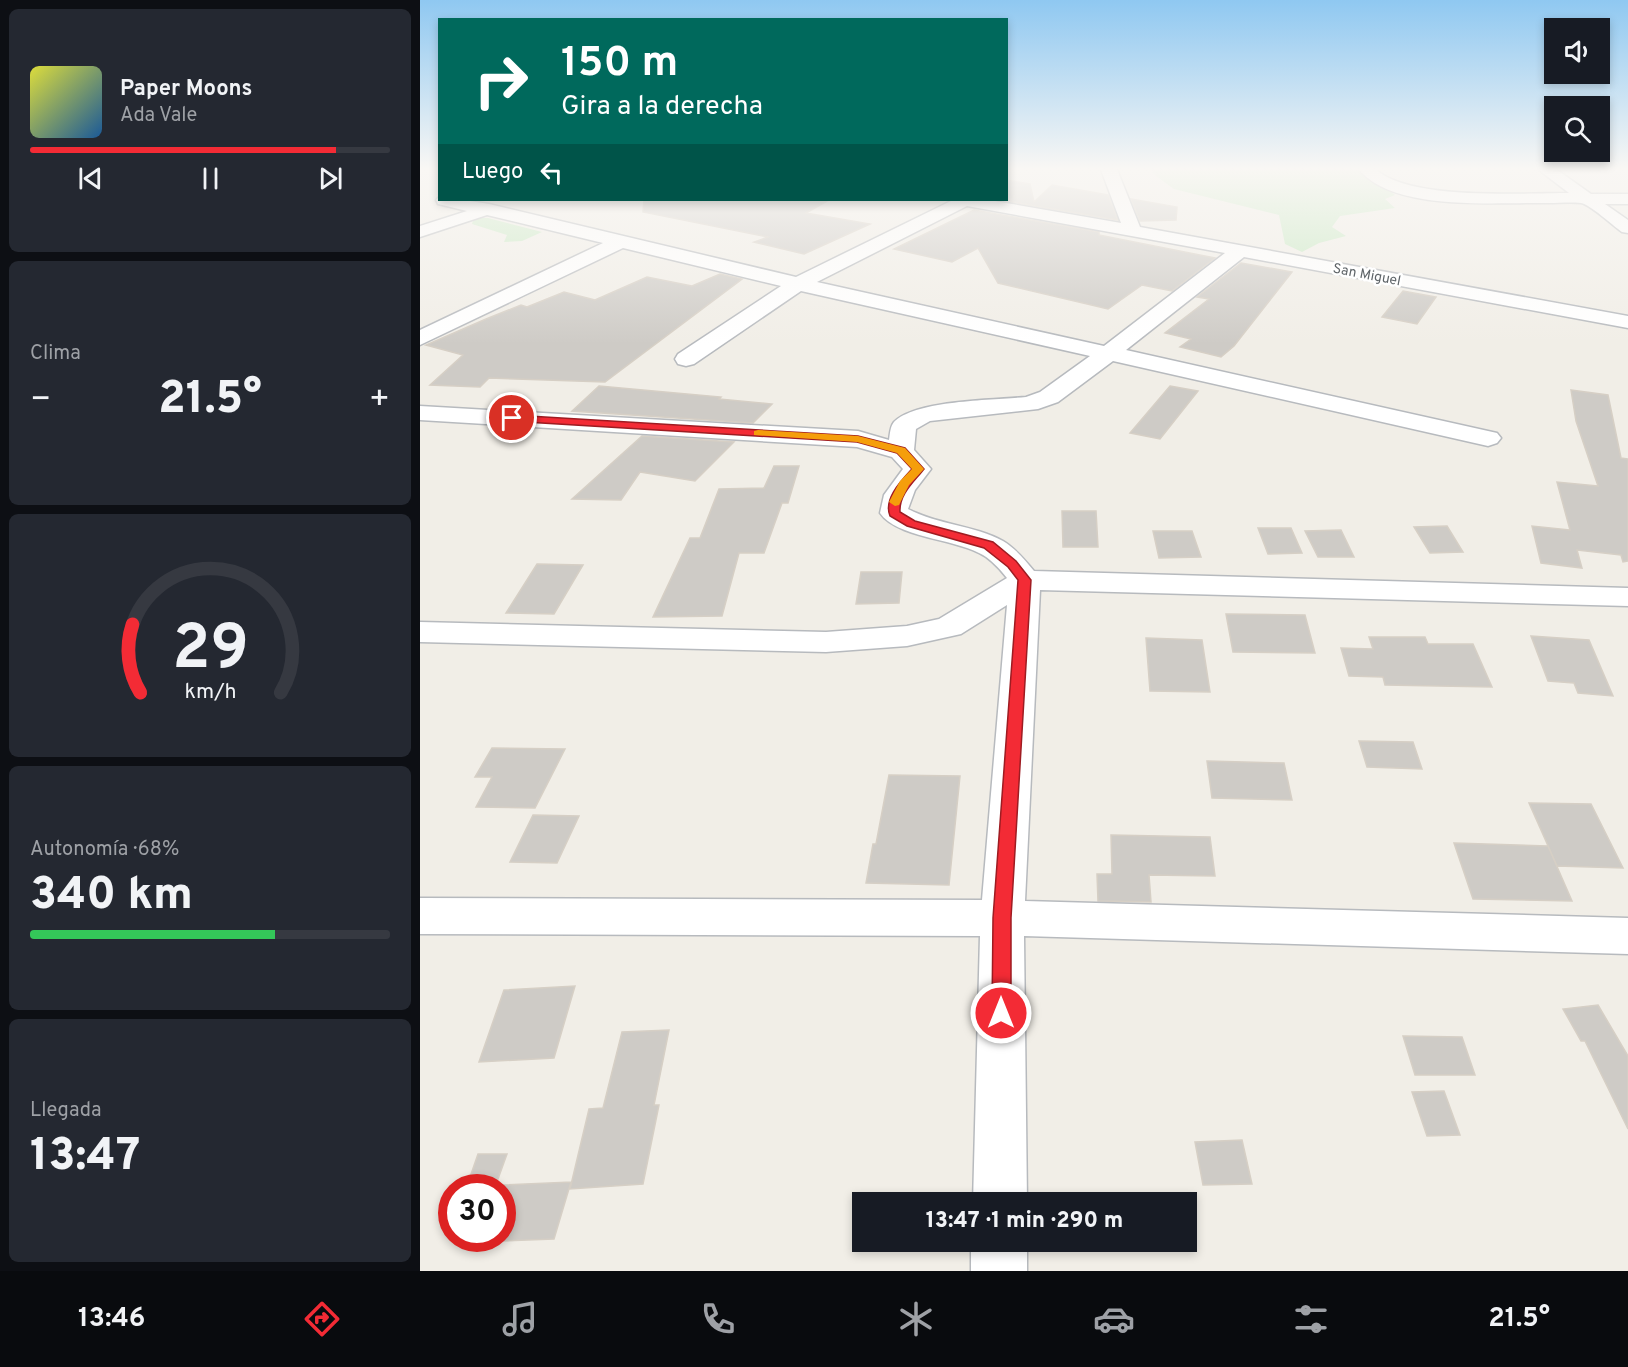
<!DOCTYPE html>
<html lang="es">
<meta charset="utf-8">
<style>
:root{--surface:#171b24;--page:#242831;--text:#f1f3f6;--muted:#9ea1a6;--line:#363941;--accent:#f32b35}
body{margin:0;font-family:Overpass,sans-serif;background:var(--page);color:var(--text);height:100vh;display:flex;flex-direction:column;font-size:22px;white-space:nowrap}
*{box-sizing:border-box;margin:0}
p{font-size:20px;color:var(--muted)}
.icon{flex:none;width:33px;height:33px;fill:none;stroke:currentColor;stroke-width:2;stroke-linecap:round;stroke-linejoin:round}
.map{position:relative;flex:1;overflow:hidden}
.panel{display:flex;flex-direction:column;gap:9px;padding:9px;background:#0d0f14;width:420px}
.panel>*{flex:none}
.top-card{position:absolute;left:18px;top:18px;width:570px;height:183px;border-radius:0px;box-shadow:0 3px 9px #0003;background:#00695c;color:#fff;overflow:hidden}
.buttons{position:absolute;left:1124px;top:18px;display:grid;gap:12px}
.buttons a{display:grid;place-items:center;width:66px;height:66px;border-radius:0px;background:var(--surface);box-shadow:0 3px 9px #0003;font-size:30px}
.speed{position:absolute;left:18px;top:1174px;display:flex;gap:12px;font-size:30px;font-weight:700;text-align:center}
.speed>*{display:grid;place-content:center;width:78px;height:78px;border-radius:50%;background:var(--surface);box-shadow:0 3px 9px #0003;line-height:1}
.speed .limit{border:9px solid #d22;background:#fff;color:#111}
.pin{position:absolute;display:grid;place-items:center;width:51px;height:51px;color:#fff;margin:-26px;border:3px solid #fff;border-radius:50%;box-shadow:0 2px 6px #0007}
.me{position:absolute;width:66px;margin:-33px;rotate:0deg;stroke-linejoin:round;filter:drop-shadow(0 0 4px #0008)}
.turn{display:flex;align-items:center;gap:21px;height:126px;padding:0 24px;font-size:27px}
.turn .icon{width:78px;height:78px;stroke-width:2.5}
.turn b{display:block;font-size:42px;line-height:51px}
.then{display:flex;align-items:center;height:57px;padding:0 24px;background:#0003;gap:12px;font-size:22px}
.big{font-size:45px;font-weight:800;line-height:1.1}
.panel .card{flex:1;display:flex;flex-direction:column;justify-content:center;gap:9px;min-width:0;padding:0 21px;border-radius:9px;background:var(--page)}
.panel .dial{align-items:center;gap:0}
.dial svg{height:156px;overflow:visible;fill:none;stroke:var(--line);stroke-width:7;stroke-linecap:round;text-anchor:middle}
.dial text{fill:var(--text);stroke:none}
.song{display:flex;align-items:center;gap:18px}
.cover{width:72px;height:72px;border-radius:9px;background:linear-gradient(135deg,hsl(60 70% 55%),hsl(210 70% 35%))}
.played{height:6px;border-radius:3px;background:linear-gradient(90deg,var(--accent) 85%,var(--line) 85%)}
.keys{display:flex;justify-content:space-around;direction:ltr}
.heat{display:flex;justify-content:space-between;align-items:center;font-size:33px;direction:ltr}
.charge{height:9px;border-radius:4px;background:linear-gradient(90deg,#34c759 68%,var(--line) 0)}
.trip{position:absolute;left:432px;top:1192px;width:345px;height:60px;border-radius:0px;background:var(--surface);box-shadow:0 3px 9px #0003;font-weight:800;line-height:60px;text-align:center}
.tabs{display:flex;height:96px;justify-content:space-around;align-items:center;background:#090b0e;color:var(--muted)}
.tabs .icon{width:42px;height:42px}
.tabs .active{color:var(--accent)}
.tabs b{font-size:27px;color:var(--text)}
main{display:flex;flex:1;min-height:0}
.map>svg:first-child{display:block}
.green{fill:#c8e9c3}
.building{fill:#cecbc6;stroke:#d6cfc5;stroke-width:1.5}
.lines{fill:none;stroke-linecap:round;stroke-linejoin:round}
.minor-casing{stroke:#b7babe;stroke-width:3}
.minor{fill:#fff;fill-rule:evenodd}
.route{fill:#f32b35;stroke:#9e1c22;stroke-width:1.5}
.slow{fill:#f59e0b}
.labels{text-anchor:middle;stroke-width:5;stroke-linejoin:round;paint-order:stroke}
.far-street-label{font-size:14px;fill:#5e6468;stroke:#fff}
</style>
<main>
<section class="panel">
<div class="card">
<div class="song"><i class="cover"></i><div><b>Paper Moons</b><p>Ada Vale</p></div></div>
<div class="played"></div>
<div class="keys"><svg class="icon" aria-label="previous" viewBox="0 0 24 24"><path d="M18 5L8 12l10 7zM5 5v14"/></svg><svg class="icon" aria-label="pause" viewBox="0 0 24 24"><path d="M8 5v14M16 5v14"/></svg><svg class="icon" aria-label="next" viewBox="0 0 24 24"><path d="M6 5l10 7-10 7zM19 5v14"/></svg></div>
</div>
<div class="card"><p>Clima</p>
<div class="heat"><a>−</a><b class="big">21.5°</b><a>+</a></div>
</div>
<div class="card dial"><svg viewBox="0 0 100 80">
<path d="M14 69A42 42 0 1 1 86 69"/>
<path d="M14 69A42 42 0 0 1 10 34" stroke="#f32b35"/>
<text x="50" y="56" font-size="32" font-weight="700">29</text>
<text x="50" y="72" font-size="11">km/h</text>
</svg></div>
<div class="card"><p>Autonomía · 68%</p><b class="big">340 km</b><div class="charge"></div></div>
<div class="card"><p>Llegada</p><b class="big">13:47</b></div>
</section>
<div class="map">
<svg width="1208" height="1271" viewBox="0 0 1208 1271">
<rect width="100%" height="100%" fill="#f1eee7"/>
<path class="green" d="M 729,167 L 941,167 L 975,195 L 965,199 L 975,208 L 920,216 L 912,227 L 926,236 L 899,243 L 882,252 L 865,244 L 859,215 L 754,189 L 736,176 Z
M 60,218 L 68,218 L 122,232 L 102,241 L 84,242 L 87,235 L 52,224 L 53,221 Z"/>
<path class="building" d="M 586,180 L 610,184 L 614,202 L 632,185 L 688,195 L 698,220 L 586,201 Z
M 711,199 L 757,207 L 756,220 L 720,221 Z
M 224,200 L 409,200 L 386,213 L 450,224 L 384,254 L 334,242 L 348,237 L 223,212 Z
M 554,210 L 679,232 L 679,235 L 795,258 L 752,291 L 722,285 L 688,309 L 578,283 L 558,248 L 532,262 L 474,249 Z
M 821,263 L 872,272 L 814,346 L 801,357 L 760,347 L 771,339 L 745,333 L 789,299 L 777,297 Z
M 300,274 L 322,279 L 185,382 L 69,378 L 60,387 L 10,385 L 43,355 L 6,345 L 66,319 L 101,305 L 107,307 L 144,292 L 175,300 L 227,277 L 272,286 Z
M 983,291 L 1016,297 L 997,324 L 962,317 Z
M 179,386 L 301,397 L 299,399 L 352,404 L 333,423 L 152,411 Z
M 750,386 L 778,391 L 740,439 L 710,433 Z
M 1151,390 L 1188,395 L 1201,458 L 1208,459 L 1208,561 L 1203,562 L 1201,555 L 1157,550 L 1162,568 L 1121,563 L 1112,526 L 1150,530 L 1137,482 L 1178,486 L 1156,421 Z
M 222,436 L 314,442 L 275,481 L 220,472 L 201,500 L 152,499 Z
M 354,466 L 379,466 L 368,503 L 362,503 L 344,553 L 319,553 L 302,616 L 233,617 L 270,538 L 280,538 L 299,489 L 344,488 Z
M 642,511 L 676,511 L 678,547 L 643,547 Z
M 1027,526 L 1043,552 L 1010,553 L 994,527 Z
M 838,528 L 871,528 L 882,553 L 848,554 Z
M 921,530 L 934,557 L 898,557 L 885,531 Z
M 733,531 L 772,531 L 781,557 L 739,558 Z
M 117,564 L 163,565 L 134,614 L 86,613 Z
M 441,572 L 482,572 L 479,603 L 436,604 Z
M 806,614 L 885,615 L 895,653 L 813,652 Z
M 1111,636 L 1169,640 L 1193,696 L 1158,693 L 1154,683 L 1128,681 Z
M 949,637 L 1005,637 L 1008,644 L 1053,644 L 1072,687 L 965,685 L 963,677 L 929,676 L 921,648 L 953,649 Z
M 726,638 L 782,640 L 790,692 L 730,691 Z
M 939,741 L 993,742 L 1002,769 L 947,767 Z
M 72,748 L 145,749 L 115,808 L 56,807 L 72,777 L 55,777 Z
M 787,761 L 864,763 L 872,800 L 792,798 Z
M 469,775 L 540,776 L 529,885 L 446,883 L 453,844 L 456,844 Z
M 1109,803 L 1171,804 L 1203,868 L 1137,866 Z
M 113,815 L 159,816 L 137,863 L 90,862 Z
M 691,835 L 790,837 L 795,876 L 729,875 L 731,902 L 678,901 L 677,874 L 692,874 Z
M 1034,843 L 1128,846 L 1152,901 L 1053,899 Z
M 155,986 L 134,1058 L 59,1062 L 84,990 Z
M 1178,1005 L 1208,1056 L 1208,1129 L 1165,1041 L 1161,1041 L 1143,1009 Z
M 249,1030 L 234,1105 L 239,1105 L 223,1184 L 150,1189 L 169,1109 L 183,1108 L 202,1032 Z
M 983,1036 L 1042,1037 L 1055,1075 L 995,1075 Z
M 1024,1091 L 1040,1135 L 1007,1136 L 992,1092 Z
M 822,1140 L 832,1184 L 783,1185 L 775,1142 Z
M 58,1154 L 87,1154 L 78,1179 L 49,1180 Z
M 151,1182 L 134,1239 L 82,1241 L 82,1185 Z"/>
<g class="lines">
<defs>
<path id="minor" d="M 680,167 L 696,167 L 720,227 L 1208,316 L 1208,328 L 824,257 L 706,350 L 1077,433 L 1081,438 L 1077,443 L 1068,446 L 693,361 L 638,402 L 618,409 L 510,421 L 496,429 L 494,450 L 511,469 L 495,490 L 488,509 C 518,525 554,525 583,541 C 595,548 605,560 614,571 L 1208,588 L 1208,606 L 620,590 L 605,901 L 1208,918 L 1208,954 L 604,936 L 607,1203 L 553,1203 L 560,936 L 0,934 L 0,898 L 562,900 L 587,605 L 541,634 L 487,646 L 406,652 L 0,642 L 0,622 L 406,632 L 487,626 L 519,619 L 587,578 C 579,568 570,558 559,553 C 533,539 476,537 460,513 L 464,495 L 483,469 L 472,457 L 437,447 L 0,420 L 0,406 L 438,431 L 469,440 C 470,434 470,427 474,422 C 495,400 574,400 606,397 L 620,392 L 670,356 L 381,291 L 274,364 L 266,366 L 258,364 L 255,359 L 258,354 L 361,286 L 203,248 L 0,345 L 0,330 L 183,243 L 67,215 L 0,237 L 0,226 L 47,211 L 18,204 L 16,200 L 20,196 L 20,200 L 43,200 L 69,204 L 376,277 L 533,200 L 569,200 L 701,223 ZM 547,206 L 805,253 L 684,346 L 397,282 Z
M 937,167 L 953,167 C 985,201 1102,193 1149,193 L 1115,167 L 1133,167 L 1171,194 L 1208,194 L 1208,204 L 1185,204 L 1208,220 L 1208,233 L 1202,232 C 1192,225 1171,205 1161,203 C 1150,202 1139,203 1129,203 C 1078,202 970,213 937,167 Z
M 551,1242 L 607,1242 L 607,1271 L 551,1271 Z"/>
</defs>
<use href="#minor" class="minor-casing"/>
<use href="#minor" class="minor"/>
</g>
<linearGradient id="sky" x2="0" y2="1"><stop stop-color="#8fc8f1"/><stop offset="0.49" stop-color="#f9f7f4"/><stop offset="1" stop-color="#f9f7f4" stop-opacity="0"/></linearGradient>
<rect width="1208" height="344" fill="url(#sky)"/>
<path class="route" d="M 92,415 L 438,436 L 485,448 L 504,469 C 494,482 479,494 480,512 L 495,521 L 573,542 L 596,561 L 611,580 L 591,918 L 591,1013 L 588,1019 L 581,1022 L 575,1019 L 572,1013 L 573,918 L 598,580 L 588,567 L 564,548 L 487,526 L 470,516 C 463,499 481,481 492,469 L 477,453 L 437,442 L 89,421 L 89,416 Z"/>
<path class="slow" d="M 338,430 L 438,436 L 485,448 L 504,469 L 489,485 L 479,505 L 475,506 L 469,502 L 480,481 L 492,469 L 477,453 L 437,442 L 334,435 L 334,431 Z"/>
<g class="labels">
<g class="far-street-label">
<text transform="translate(947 274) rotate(11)" y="5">San Miguel</text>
</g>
</g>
</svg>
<div class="buttons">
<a><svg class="icon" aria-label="sound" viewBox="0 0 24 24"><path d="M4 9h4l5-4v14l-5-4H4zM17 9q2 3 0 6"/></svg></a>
<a><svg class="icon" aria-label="search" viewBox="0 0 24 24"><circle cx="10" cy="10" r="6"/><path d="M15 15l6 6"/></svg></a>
</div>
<div class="speed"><div class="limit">30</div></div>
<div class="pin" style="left:92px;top:418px;background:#d93025"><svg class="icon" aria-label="arrive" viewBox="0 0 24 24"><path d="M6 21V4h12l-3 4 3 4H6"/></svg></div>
<svg class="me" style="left:581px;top:1013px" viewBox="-20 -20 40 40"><circle r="17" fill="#f32b35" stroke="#fff" stroke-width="3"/><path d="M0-11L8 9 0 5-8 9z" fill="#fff"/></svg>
<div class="trip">13:47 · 1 min · 290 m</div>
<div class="top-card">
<div class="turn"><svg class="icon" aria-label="right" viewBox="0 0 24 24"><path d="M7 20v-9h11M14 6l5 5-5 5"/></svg><div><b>150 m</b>Gira a la derecha</div></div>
<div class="then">Luego<svg class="icon" aria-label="left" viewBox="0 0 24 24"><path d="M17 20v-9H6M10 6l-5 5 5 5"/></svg></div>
</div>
</div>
</main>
<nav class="tabs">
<b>13:46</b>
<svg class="icon active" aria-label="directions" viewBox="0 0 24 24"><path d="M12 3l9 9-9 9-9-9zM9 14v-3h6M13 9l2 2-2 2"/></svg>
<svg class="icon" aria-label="music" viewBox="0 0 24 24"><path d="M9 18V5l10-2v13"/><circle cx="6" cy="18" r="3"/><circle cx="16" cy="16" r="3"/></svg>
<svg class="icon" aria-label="phone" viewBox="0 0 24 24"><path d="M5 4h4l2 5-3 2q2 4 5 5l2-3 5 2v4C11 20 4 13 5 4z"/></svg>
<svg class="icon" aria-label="climate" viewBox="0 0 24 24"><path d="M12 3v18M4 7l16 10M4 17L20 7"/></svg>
<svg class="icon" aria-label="car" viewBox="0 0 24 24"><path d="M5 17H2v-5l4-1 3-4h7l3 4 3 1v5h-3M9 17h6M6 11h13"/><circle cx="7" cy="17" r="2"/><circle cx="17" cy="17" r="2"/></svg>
<svg class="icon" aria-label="filters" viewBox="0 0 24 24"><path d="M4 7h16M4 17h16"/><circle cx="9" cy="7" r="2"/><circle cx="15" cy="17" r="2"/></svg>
<b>21.5°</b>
</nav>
